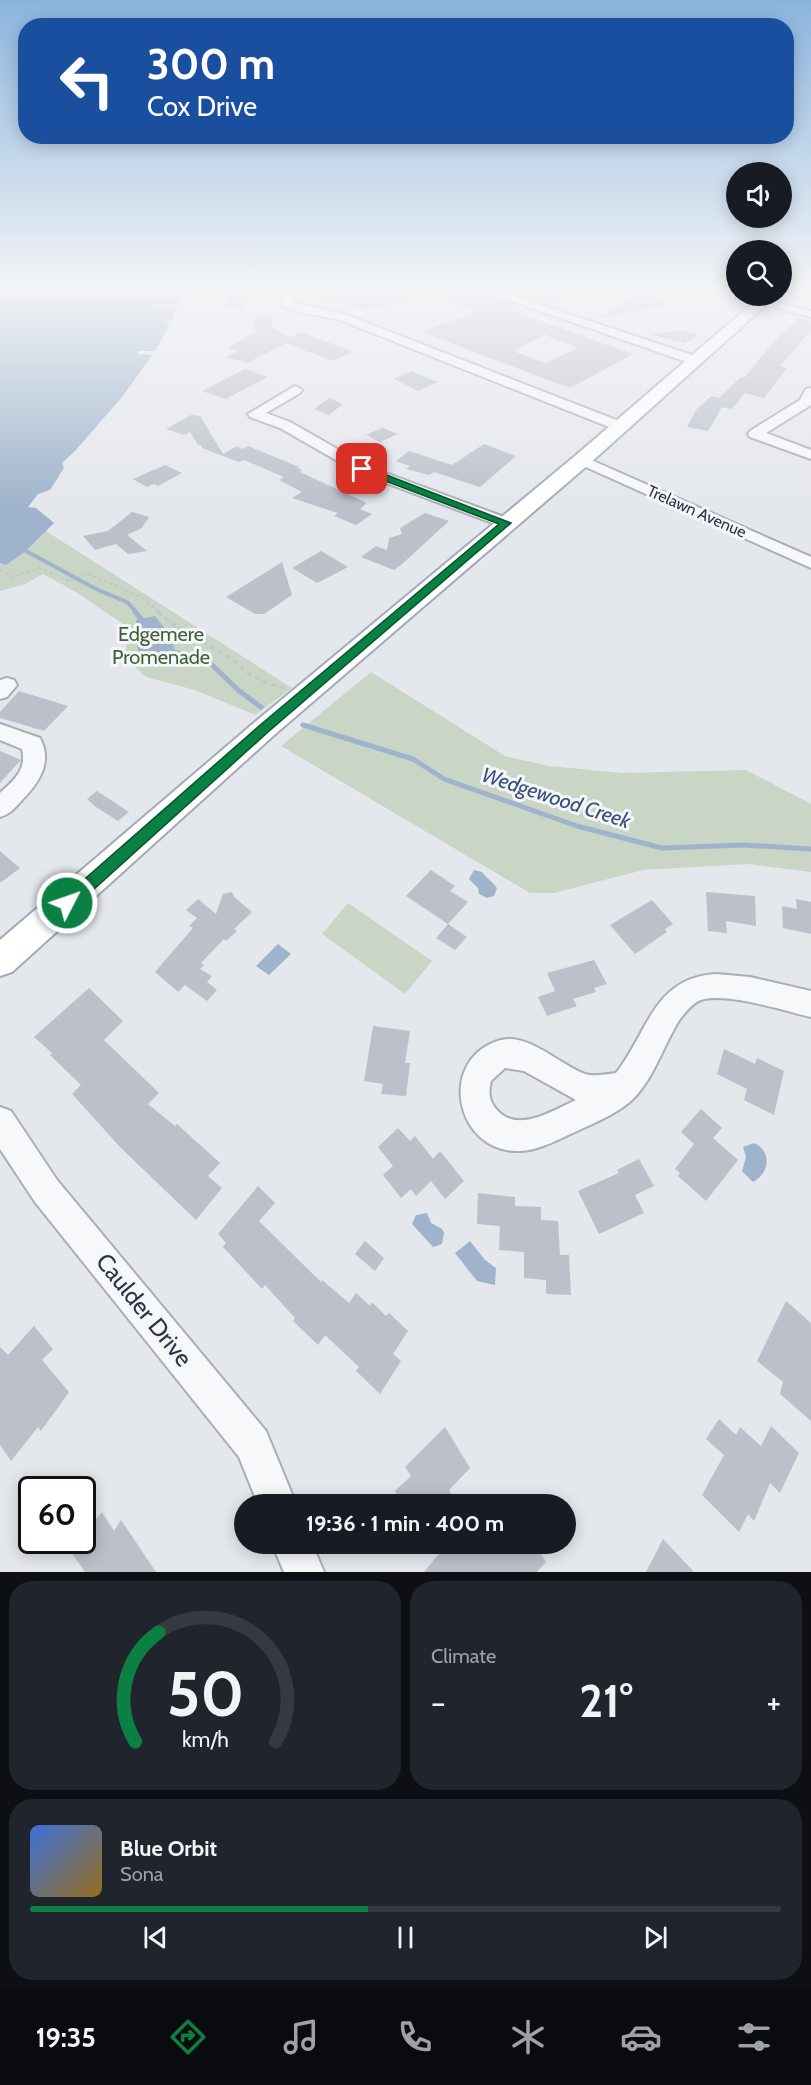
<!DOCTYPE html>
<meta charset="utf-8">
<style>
:root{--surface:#171b24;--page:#20242c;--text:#f1f3f6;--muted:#9ea1a6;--line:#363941;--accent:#0b8043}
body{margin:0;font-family:Cabin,sans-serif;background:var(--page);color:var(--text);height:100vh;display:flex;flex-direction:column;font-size:22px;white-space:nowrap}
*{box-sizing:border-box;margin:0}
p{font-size:20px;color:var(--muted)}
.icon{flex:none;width:33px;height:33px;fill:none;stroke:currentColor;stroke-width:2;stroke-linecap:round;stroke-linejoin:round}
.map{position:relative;height:1572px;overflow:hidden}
.side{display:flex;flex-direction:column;gap:9px;padding:9px;background:#0d0f14;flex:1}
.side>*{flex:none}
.top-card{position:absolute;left:18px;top:18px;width:776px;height:126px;border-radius:24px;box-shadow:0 3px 15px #0003;background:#1a4fa0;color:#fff;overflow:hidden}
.fabs{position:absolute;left:726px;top:162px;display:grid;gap:12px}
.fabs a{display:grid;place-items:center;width:66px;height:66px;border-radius:50%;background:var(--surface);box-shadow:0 3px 15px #0003;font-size:30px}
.speed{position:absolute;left:18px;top:1476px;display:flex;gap:12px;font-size:30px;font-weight:700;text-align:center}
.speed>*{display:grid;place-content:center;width:78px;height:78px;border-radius:50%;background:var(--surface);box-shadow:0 3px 15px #0003;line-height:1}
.speed .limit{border:3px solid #111;border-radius:9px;background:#fff;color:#111}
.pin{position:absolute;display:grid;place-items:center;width:51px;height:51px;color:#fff;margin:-26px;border-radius:12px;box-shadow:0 3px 9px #0006}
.me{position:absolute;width:66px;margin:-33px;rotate:49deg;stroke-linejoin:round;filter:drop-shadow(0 0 4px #0008)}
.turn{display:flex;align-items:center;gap:21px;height:126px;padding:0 30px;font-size:27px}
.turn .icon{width:78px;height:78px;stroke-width:2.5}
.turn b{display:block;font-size:42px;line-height:51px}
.big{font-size:45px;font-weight:700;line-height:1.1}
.side .tile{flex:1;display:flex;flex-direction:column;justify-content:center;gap:9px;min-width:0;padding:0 21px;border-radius:24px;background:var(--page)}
.side .dial{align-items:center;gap:0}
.dial svg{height:156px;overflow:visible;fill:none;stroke:var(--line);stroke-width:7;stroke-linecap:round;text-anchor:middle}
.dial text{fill:var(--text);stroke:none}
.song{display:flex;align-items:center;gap:18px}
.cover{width:72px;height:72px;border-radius:9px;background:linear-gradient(135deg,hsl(220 70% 55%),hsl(40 70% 35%))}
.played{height:6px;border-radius:3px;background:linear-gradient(90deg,var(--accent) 45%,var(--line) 45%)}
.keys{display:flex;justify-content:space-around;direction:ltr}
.heat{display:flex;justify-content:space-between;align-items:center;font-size:33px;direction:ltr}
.side .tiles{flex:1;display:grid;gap:9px;grid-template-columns:1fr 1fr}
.tile:last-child{grid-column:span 2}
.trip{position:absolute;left:234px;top:1494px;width:342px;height:60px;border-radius:30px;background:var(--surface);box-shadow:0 3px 15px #0003;font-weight:700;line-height:60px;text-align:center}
.tabs{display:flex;height:96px;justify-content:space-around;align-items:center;background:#090b0e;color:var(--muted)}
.tabs .icon{width:42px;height:42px}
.tabs .selected{color:var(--accent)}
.tabs b{font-size:27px;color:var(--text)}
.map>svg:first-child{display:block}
.green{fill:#c9d6c5}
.water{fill:#9fb4cc}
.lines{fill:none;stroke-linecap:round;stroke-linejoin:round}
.stream-far1{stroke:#9fb4cc;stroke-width:4}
.stream{stroke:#9fb4cc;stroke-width:5}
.building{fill:#bbc0ca;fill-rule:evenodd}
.minor-casing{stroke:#a9aeb7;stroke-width:4}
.major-casing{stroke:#a3abb8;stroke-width:4}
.path-far1{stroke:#c2c5cb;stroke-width:2;stroke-dasharray:3 3;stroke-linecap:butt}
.path{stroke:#c2c5cb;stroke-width:3;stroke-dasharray:4.5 4.5;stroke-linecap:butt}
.minor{fill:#f7f8fa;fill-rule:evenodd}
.major{fill:#fff;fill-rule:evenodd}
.route{fill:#0b8043;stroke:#07532c;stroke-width:1.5}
.labels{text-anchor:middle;stroke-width:6;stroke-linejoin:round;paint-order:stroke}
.far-street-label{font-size:16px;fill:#2b3445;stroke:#f4f6f9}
.park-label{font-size:20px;fill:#3f6138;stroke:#f4f6f9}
.water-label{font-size:21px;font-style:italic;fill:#34527a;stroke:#f4f6f9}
.near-street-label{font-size:24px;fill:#2b3445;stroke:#f4f6f9}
</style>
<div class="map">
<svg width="811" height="1572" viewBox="0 0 811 1572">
<rect width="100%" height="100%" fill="#e4e7ec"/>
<path class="green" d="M 46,531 L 292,688 L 255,715 L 195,690 L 146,677 L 128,661 L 123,624 L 76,592 L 43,574 L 25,584 L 0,591 L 0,563 L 6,565 L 26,551 Z
M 371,672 L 505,756 L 549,766 L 623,773 L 746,770 L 811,804 L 811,872 L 748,864 L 643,870 L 554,893 L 530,893 L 281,746 Z
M 348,903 L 432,961 L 405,994 L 322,934 Z"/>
<path class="water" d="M 0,286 L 187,286 L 179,304 L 153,304 L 152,306 L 178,306 L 171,320 L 164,322 L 170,324 L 155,351 L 139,351 L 137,354 L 152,355 L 123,396 L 74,452 L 62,463 L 64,468 L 50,490 L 38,494 L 28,507 L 36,508 L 54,523 L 26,551 L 6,565 L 0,563 Z
M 155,616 L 169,634 L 175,650 L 204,655 L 200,662 L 158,665 L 141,661 L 138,656 L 136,620 Z
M 474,870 L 482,872 C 487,879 494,883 497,888 L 494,896 L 487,898 L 479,894 L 478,888 L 469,879 Z
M 278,944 L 291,954 L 269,975 L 256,966 Z
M 754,1143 C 772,1151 770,1173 753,1182 L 742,1171 L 746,1157 L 743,1147 Z
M 427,1213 L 431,1223 L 442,1229 L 444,1233 L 442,1244 L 433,1247 L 412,1224 L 416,1215 Z
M 470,1241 L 485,1260 L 496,1268 L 495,1285 L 477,1281 L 455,1253 Z"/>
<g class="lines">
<path class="stream-far1" d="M 26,551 L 98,590 L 127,602 L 137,613"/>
<path class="stream" d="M 135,612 L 145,623
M 199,656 L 203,656 L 238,690 L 261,707
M 303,725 L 413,759 L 444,779 L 577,826 L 662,848 L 743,845 L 811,849"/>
</g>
<path class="building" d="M 356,286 L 466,286 L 514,304 L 512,311 L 633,354 L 572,387 L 564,386 L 422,332 L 478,311 L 433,294 L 365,310 L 339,301 L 323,303 L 313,292 ZM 548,333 L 547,336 L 578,348 L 546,363 L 513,351 Z
M 491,286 L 590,286 L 554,303 Z
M 231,290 L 250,290 L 243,309 L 225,309 Z
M 642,290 L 654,293 L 666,305 L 600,318 Z
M 256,316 L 274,316 L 272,328 L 291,337 L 301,332 L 353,352 L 332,361 L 286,343 L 247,363 L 225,357 L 238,351 L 228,348 L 257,331 L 253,330 Z
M 799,318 L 811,321 L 811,330 L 780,366 L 787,368 L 764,398 L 745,393 L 732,409 L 722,407 L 708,431 L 687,427 L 696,410 L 711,396 L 719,398 L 741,377 L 744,378 L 769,347 Z
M 682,330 L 699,335 L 684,343 L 650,334 Z
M 245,369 L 268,377 L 226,399 L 202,391 Z
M 411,371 L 438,382 L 418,391 L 394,379 Z
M 329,398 L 343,404 L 329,415 L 314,409 Z
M 191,415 L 200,416 L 223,454 L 237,446 L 242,449 L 248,446 L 299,467 L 297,468 L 302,470 L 300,472 L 367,503 L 360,509 L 372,514 L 356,525 L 334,516 L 338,513 L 292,498 L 302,492 L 279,480 L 284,477 L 244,460 L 239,462 L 202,448 L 201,445 L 198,445 L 190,432 L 184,435 L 166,429 Z
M 382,428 L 398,434 L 380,442 L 366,435 Z
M 484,444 L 516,456 L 480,487 L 434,472 L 429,475 L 406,469 L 410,466 L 396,461 L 409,451 L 452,465 Z
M 165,465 L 182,473 L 158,486 L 154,484 L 147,487 L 133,479 Z
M 132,512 L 149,517 L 142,528 L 127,535 L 147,551 L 128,554 L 116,544 L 95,550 L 83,536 L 108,531 Z
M 425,513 L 449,521 L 401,565 L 394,570 L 361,557 L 376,546 L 387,550 L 389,538 L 402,534 L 400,528 Z
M 321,551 L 348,567 L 317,583 L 292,568 Z
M 282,562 L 292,595 L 264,614 L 255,614 L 226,597 Z
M 19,691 L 68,706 L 44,731 L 0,718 L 0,712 Z
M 0,751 L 21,760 L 0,783 Z
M 97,791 L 129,812 L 118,821 L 96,807 L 87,799 Z
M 0,851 L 20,868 L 0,883 Z
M 431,870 L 455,886 L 450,891 L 468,902 L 448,924 L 406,896 Z
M 232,892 L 234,897 L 252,912 L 234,929 L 237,931 L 226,941 L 224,939 L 201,963 L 204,965 L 200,969 L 212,976 L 207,982 L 217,990 L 207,1001 L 185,985 L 178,992 L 155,972 L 193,928 L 189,926 L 197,918 L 186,910 L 198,899 L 216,914 L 223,894 Z
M 706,892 L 755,896 L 756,926 L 726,921 L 727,933 L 708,931 Z
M 796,899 L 811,902 L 811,934 L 783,928 L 782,906 L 797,909 Z
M 652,900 L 673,924 L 665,929 L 667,932 L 635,954 L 610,925 Z
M 448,924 L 467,937 L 455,950 L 436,938 Z
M 594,960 L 607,984 L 594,988 L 596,992 L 573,999 L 577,1006 L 547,1016 L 538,997 L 555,991 L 547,973 Z
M 89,988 L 123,1021 L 104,1040 L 159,1093 L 148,1104 L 175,1126 L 177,1124 L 220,1163 L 208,1176 L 222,1188 L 196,1220 L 122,1149 L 72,1094 L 81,1085 L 50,1055 L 52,1053 L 34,1037 Z
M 373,1026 L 410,1031 L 405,1063 L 410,1063 L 406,1096 L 381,1094 L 383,1084 L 364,1081 Z
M 724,1049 L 755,1064 L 757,1058 L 784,1071 L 774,1115 L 744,1100 L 747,1089 L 717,1074 Z
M 701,1109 L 722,1128 L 713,1138 L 738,1160 L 706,1201 L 678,1176 L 680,1173 L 675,1169 L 694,1144 L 681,1132 Z
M 398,1128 L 410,1141 L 415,1136 L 433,1159 L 440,1151 L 464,1181 L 445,1199 L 431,1181 L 416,1196 L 411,1189 L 401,1198 L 383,1175 L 393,1166 L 378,1147 Z
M 639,1159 L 654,1186 L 635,1195 L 644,1213 L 599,1234 L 578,1191 L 619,1173 L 617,1170 Z
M 258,1186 L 275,1203 L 259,1221 L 321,1282 L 322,1280 L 349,1303 L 356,1293 L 370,1306 L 372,1302 L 386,1316 L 389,1313 L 408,1331 L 393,1354 L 401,1361 L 380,1394 L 356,1371 L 359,1367 L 325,1335 L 318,1345 L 293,1321 L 295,1318 L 265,1285 L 262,1289 L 223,1247 L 226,1243 L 218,1234 Z
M 478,1193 L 515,1197 L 515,1206 L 541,1207 L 541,1220 L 558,1221 L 560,1255 L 569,1255 L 571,1295 L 546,1294 L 546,1280 L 524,1278 L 524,1252 L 499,1250 L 500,1226 L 477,1224 Z
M 365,1241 L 384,1258 L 375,1271 L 355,1254 Z
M 786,1301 L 811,1323 L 811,1421 L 780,1394 L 783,1382 L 757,1361 Z
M 34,1326 L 53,1349 L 42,1360 L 69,1392 L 41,1431 L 38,1427 L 11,1461 L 0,1445 L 0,1347 L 8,1355 Z
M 719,1419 L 736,1435 L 740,1427 L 761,1446 L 771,1426 L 799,1453 L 780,1493 L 770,1483 L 754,1521 L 748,1514 L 739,1532 L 702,1495 L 724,1455 L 706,1439 Z
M 445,1427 L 470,1468 L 449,1490 L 458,1504 L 402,1504 L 395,1491 L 411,1476 L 405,1467 Z
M 102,1512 L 114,1531 L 121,1520 L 156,1572 L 85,1572 L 71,1552 L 79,1540 L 82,1540 L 82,1536 Z
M 663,1539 L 694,1572 L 646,1572 Z
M 436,1544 L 534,1544 L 546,1562 L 537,1572 L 424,1572 L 441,1551 Z"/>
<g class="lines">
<defs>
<path id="minor" d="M 284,286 L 295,286 L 292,292 L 292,302 L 347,315 L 624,423 L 626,426 L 624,429 L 614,429 L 340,320 L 299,312 L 282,306 L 280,292 Z
M 468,286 L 484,286 L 698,357 L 700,360 L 694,364 L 690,363 Z
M 693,286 L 712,286 L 736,292 L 736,296 L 750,296 L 811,311 L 811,317 Z
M 295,386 L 302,390 L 300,393 L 266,413 L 290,422 L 367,466 L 512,520 L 514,523 L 506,528 L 500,526 L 357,472 L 280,428 L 250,417 L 248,414 Z
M 811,388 L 811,405 L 766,433 L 811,450 L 811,459 L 750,437 L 748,434 L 750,431 L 800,400 L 806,389 Z
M 582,456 L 811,557 L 811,568 L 577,463 L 575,460 Z
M 7,678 L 14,680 L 17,685 L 7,697 L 0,699 L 0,680 Z
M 0,724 L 40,738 C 53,762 39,783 22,800 C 15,808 10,814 0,817 L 0,793 C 14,780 27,770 22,749 L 0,740 Z
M 716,974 L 750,977 L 811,991 L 811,1017 C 785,1011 726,992 701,1000 C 692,1003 686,1012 680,1019 C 664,1044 655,1076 634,1098 C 619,1113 594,1123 575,1132 C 559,1139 538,1151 519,1151 C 455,1153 436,1058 501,1040 C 529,1033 560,1065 585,1074 C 594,1077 607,1074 616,1073 C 649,1031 653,978 716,974 ZM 505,1068 L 524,1071 L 576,1100 C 554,1110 518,1133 498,1111 C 489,1102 488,1093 491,1081 Z
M 0,1107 L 11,1111 L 57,1180 L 266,1431 L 296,1504 L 258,1504 L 239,1457 L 35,1202 L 0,1149 Z
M 272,1544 L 312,1544 L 324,1572 L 284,1572 Z"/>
<path id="major" d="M 761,296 L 776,296 L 589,464 L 273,736 L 12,972 L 0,976 L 0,940 L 255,722 L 575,456 Z"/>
</defs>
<use href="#minor" class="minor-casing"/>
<use href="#major" class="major-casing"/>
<path class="path-far1" d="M 0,569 L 12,577 L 40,568 L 69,581 L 86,573 L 141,597 L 160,613"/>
<path class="path" d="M 158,612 L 171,623 L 232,659 L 248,673 L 267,683 L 285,688"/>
<use href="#minor" class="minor"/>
<use href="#major" class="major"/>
</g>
<linearGradient id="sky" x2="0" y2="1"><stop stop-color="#8bb4dd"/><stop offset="0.57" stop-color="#f3f4f6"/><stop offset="1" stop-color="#f3f4f6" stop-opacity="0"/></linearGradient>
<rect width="811" height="506" fill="url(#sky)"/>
<path class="route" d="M 359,467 L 366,467 L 511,523 L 268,732 L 73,908 L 67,910 L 62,908 L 60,903 L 62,899 L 259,726 L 499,524 L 359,471 Z"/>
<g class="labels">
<g class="far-street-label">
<text transform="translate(697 511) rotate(24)" y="6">Trelawn Avenue</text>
</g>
<g class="park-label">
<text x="161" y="641">Edgemere<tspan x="161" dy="23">Promenade</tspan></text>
</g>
<g class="water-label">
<text transform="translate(556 798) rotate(18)" y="7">Wedgewood Creek</text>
</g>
<g class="near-street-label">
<text transform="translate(144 1310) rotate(51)" y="8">Caulder Drive</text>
</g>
</g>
</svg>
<div class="fabs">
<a><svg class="icon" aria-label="sound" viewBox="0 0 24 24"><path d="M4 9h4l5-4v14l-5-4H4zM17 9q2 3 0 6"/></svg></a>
<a><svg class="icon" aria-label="search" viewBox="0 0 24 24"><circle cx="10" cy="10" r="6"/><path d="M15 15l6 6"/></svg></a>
</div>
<div class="speed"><div class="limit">60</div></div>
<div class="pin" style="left:362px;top:469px;background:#d93025"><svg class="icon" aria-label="arrive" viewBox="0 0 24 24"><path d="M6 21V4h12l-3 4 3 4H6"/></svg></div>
<svg class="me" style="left:67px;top:903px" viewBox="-20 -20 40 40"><circle r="17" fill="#0b8043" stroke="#fff" stroke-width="3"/><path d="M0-11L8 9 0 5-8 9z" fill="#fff"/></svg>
<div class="trip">19:36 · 1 min · 400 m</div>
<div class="top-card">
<div class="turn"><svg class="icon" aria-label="left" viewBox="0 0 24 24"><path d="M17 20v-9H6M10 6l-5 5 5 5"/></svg><div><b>300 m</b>Cox Drive</div></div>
</div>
</div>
<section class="side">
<div class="tiles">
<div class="tile dial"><svg viewBox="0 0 100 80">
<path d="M14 69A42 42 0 1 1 86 69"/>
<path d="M14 69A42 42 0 0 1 26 13" stroke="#0b8043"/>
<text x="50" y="56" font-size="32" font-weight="700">50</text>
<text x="50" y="72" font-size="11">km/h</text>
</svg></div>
<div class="tile"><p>Climate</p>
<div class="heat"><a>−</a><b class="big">21°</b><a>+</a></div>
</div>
<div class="tile">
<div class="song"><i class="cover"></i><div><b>Blue Orbit</b><p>Sona</p></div></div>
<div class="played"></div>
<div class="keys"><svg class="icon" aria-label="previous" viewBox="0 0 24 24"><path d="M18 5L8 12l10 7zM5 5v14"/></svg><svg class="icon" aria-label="pause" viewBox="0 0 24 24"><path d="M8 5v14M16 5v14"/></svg><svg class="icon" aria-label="next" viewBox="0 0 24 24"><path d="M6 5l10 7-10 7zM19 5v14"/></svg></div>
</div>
</div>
</section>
<nav class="tabs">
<b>19:35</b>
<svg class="icon selected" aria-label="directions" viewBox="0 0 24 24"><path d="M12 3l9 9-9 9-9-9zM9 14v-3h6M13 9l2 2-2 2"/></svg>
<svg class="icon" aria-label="music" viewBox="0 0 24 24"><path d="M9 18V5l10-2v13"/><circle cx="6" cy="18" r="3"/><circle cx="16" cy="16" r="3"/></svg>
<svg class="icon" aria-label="phone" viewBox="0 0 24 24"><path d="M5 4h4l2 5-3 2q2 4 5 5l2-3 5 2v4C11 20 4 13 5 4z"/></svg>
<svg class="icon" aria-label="climate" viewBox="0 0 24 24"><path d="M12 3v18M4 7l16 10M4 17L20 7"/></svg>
<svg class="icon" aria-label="car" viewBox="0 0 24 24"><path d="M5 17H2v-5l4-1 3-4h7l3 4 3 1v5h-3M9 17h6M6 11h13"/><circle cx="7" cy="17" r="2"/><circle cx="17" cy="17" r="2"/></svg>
<svg class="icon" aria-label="filters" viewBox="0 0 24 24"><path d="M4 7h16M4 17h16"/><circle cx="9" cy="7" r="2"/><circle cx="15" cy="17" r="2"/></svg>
</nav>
